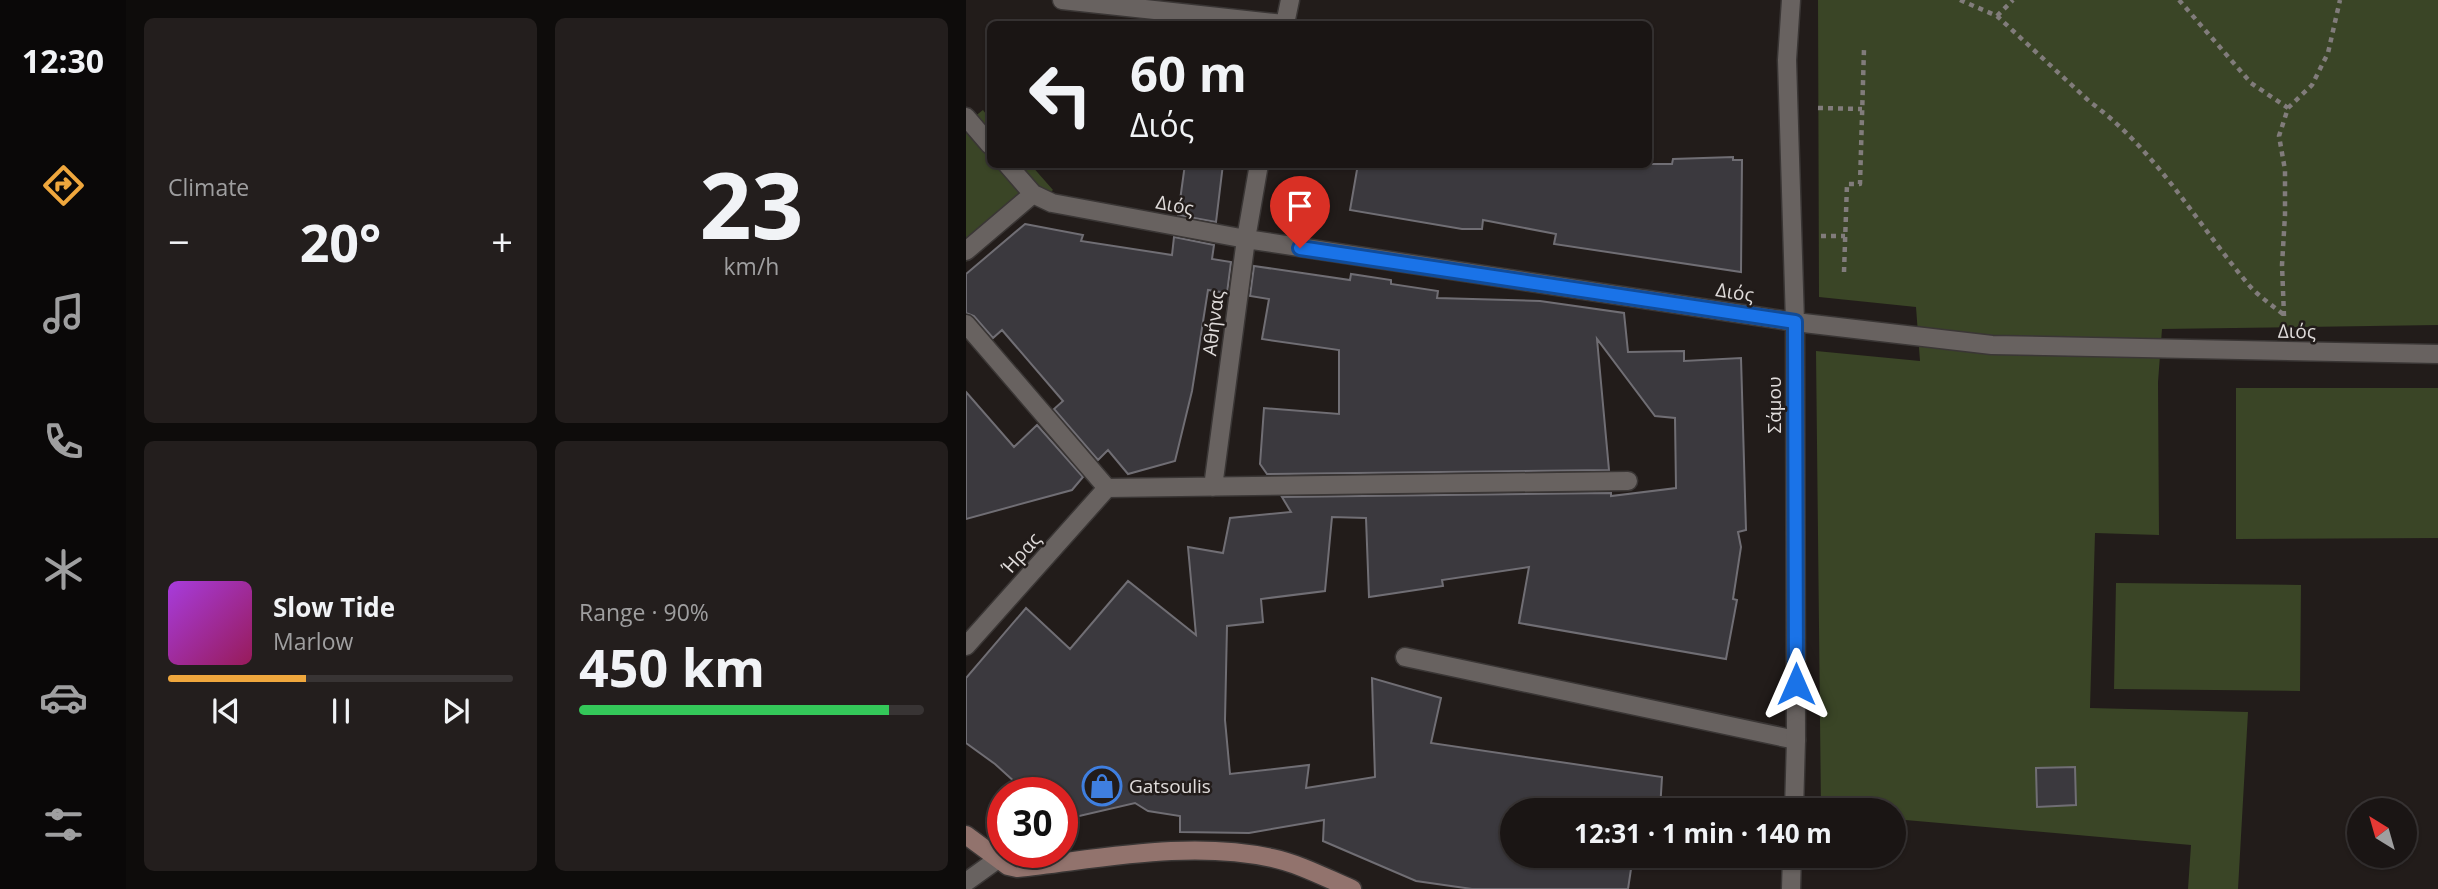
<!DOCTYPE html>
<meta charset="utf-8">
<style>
:root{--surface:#1a1514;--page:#231e1d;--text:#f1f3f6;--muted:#9f9fa0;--line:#383434;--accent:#efa73d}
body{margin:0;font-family:"Open Sans",sans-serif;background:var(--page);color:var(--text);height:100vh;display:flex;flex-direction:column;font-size:26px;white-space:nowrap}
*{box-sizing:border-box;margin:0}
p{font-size:23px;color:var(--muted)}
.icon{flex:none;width:38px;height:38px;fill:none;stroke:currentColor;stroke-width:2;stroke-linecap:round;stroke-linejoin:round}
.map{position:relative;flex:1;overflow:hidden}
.side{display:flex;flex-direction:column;gap:18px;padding:18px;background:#0e0c0b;width:840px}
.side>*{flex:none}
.banner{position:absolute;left:21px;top:21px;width:665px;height:147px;border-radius:10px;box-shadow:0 2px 5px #0004,0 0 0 2px var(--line);background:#1a1514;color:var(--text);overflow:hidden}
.needle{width:46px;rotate:323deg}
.tools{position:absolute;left:1381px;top:798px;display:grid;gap:14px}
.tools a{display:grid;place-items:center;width:70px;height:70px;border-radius:50%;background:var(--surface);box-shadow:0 2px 5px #0004,0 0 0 2px var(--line);font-size:35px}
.speed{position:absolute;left:21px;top:777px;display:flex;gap:14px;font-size:35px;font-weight:700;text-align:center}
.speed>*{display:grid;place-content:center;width:91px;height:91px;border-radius:50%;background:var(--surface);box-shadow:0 2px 5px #0004,0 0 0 2px var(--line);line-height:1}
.speed .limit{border:10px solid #d22;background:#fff;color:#111}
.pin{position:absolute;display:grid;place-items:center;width:60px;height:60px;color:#fff;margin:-72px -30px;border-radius:50% 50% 50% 0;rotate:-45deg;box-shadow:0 0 7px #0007}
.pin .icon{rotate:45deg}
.me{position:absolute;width:77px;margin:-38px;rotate:0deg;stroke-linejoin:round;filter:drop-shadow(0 0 5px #0008)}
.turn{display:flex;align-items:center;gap:24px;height:147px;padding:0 28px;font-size:32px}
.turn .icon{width:91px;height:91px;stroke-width:2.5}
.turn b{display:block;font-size:49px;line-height:60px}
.big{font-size:52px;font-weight:700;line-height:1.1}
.side .widget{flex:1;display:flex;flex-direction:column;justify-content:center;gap:10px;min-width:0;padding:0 24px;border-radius:10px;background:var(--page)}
.side .dial{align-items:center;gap:0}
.dial b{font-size:91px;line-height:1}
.song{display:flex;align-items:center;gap:21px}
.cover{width:84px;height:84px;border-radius:10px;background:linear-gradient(135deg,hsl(280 70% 55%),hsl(330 70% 35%))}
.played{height:7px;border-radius:4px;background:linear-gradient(90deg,var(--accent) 40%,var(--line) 40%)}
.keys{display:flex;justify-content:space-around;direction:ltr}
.heat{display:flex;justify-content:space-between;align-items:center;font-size:38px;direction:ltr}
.charge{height:10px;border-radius:5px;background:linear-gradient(90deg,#34c759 90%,var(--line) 0)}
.side .tiles{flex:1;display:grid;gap:18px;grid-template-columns:repeat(2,1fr)}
.trip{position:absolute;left:534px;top:798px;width:406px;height:70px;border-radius:35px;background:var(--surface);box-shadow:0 2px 5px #0004,0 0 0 2px var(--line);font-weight:700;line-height:70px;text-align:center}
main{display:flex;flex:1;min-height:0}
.menu{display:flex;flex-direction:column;width:126px;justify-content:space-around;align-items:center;background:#0a0808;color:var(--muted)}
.menu .icon{width:49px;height:49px}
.menu .on{color:var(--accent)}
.menu b{font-size:32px;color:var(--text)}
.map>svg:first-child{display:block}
.green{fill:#3a4526}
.building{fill:#3b393e;stroke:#706e74;stroke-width:2}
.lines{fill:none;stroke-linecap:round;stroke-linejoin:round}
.lane-casing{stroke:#3a3635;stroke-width:21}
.street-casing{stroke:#3a3635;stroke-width:21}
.secondary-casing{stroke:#3a3635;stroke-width:21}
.path{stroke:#817c7b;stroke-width:4.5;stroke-dasharray:5 5;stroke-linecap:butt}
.lane{stroke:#686260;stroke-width:18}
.street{stroke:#686260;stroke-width:18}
.secondary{stroke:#92736d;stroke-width:18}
.route-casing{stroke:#114b97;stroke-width:18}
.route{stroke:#1a73e8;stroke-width:12}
.labels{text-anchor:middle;stroke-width:5;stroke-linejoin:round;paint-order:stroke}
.street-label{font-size:19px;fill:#e0dcdb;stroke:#221c1a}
.poi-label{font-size:19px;fill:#e0dcdb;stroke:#221c1a;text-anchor:start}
</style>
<main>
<nav class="menu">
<b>12:30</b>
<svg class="icon on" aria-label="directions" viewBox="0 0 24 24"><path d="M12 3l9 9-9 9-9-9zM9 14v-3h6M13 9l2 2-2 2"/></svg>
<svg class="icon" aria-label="music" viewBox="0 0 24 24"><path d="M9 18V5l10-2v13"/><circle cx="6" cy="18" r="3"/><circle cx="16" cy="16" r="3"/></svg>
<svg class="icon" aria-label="phone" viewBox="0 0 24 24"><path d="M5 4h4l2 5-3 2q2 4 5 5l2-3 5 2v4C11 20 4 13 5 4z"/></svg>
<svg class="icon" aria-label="climate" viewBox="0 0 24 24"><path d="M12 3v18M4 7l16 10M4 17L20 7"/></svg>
<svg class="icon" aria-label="car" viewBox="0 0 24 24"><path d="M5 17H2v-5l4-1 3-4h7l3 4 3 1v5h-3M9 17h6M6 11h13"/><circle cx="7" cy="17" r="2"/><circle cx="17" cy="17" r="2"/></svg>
<svg class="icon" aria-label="filters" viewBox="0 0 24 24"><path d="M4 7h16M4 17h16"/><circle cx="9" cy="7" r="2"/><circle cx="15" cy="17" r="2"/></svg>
</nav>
<section class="side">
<div class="tiles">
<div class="widget"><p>Climate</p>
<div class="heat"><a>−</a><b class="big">20°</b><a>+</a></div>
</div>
<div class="widget dial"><b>23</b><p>km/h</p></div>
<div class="widget">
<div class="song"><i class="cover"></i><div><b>Slow Tide</b><p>Marlow</p></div></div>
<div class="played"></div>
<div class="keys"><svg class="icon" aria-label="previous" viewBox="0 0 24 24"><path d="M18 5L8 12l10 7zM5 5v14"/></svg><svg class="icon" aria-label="pause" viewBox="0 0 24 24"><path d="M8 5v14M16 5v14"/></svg><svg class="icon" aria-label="next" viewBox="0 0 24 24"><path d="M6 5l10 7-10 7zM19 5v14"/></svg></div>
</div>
<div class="widget"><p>Range · 90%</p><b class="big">450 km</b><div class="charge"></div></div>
</div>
</section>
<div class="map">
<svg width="1472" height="889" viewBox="0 0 1472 889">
<rect width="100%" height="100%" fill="#221c1a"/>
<path class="green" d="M 852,0 L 1472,0 L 1472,325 L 1196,329 L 1192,382 L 1193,535 L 1129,533 L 1124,708 L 1282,712 L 1272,889 L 1222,889 L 1225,845 L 928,819 L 928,810 L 855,810 L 850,351 L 954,361 L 950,307 L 853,297 Z
M 0,107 L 8,117 L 17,110 L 24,119 L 24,164 L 65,165 L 87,190 L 0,262 Z
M 1270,388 L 1472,388 L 1472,538 L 1270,539 Z
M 1150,583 L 1335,585 L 1334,691 L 1148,689 Z"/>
<path class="building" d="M 767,157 L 767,160 L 776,160 L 775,272 L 588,244 L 590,234 L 517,220 L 516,229 L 496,229 L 384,210 L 392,164 L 706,164 L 707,159 Z
M 219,164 L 257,164 L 250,222 L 212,215 Z
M 59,224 L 117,235 L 115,241 L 206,255 L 208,237 L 248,245 L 246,259 L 265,262 L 261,293 L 242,290 L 226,391 L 209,461 L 162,474 L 142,450 L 132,460 L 88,409 L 97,401 L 36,330 L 27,338 L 8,316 L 0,313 L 0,274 Z
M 288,266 L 384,280 L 385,274 L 425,280 L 425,284 L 472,291 L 471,298 L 574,301 L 658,313 L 662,352 L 718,351 L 718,361 L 775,358 L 780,530 L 772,532 L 775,547 L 767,599 L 771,600 L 760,659 L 553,623 L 563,567 L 476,580 L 477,586 L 403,597 L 400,518 L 366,517 L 359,591 L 295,599 L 297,622 L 261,626 L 259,720 L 264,774 L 343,765 L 340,788 L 409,777 L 406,678 L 475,698 L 465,743 L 696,777 L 694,810 L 546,810 L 546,856 L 667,856 L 662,889 L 506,889 L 450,881 L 357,841 L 358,820 L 283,833 L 214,832 L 214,816 L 182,811 L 169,803 L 96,820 L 96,793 L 61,793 L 29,764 L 0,743 L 0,678 L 60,608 L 104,649 L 162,581 L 230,635 L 222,547 L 257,553 L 264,518 L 325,512 L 316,497 L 645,493 L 645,496 L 710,488 L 709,418 L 689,416 L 631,339 L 643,470 L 301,474 L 294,464 L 298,408 L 373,414 L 373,350 L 296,339 L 303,299 L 284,296 Z
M 0,392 L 48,447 L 71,425 L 117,477 L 106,490 L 0,519 Z
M 1109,767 L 1110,805 L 1071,807 L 1070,768 Z"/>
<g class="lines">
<defs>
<path id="lane" d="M 439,657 L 830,740
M 0,882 L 32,859"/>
<path id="street" d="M 96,0 L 318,24
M 825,0 L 821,60 L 829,322 L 830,740 L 828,810
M 319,24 L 324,0
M 0,117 L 24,145
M 41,164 L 67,194 L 86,203 L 280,239 L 829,322 L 1026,345 L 1472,354
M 0,251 L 67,194
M 0,324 L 141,488 L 662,481
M 247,487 L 280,239 L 293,164
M 0,646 L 141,488
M 825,889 L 826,856"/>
<path id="secondary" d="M 0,835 L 42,866 L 51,868 C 135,859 222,840 306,858 C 334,864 360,878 386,889"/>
</defs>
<use href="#lane" class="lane-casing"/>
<use href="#street" class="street-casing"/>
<use href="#secondary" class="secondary-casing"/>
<path class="path" d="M 994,0 L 1031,16 L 1124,102 C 1190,150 1230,222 1282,284 C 1292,296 1306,305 1318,315
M 1213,0 L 1285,83 L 1322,108
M 1031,16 L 1047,0
M 852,108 L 896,109
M 855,236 L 879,236
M 878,272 L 881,184 L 894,184 L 898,49
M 1318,316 L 1316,265 L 1319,215 L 1319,170 L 1313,136 L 1322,108 L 1346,85 L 1362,53 L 1374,0"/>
<use href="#lane" class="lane"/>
<use href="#street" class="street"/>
<use href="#secondary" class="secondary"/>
</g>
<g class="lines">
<defs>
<path id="route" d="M 334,248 L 829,322 L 830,684"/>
</defs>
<use href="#route" class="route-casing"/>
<use href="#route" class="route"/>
</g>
<defs>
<symbol id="shop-ring" viewBox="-11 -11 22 22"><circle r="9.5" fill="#221c1a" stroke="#3f7fe0" stroke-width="1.5"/><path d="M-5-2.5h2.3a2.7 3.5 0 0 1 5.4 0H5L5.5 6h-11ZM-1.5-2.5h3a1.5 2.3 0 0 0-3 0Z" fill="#3f7fe0"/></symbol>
</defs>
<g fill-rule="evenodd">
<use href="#shop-ring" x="114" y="764" width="44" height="44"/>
</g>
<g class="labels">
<g class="street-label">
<text transform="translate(209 205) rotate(11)" y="7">Διός</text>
<text transform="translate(769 292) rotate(9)" y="7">Διός</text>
<text transform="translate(247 323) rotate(-83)" y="7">Αθήνας</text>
<text transform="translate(1331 331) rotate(1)" y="7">Διός</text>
<text transform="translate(808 405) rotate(-90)" y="7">Σάμου</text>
<text transform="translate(55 553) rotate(-48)" y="7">Ήρας</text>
</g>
<g class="poi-label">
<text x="163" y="793">Gatsoulis</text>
</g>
</g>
</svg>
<div class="tools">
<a><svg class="needle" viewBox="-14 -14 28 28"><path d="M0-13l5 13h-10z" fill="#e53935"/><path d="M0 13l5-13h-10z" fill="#9f9fa0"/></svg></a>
</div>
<div class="speed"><div class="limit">30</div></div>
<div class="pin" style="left:334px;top:248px;background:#d93025"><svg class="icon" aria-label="arrive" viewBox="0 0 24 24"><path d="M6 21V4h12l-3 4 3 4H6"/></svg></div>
<svg class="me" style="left:830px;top:684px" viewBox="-20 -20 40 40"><path d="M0-17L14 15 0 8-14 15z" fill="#1a73e8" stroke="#fff" stroke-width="4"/></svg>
<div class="trip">12:31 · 1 min · 140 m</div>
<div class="banner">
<div class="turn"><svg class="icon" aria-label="left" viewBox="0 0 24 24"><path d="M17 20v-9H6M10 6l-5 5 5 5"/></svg><div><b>60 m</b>Διός</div></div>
</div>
</div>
</main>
